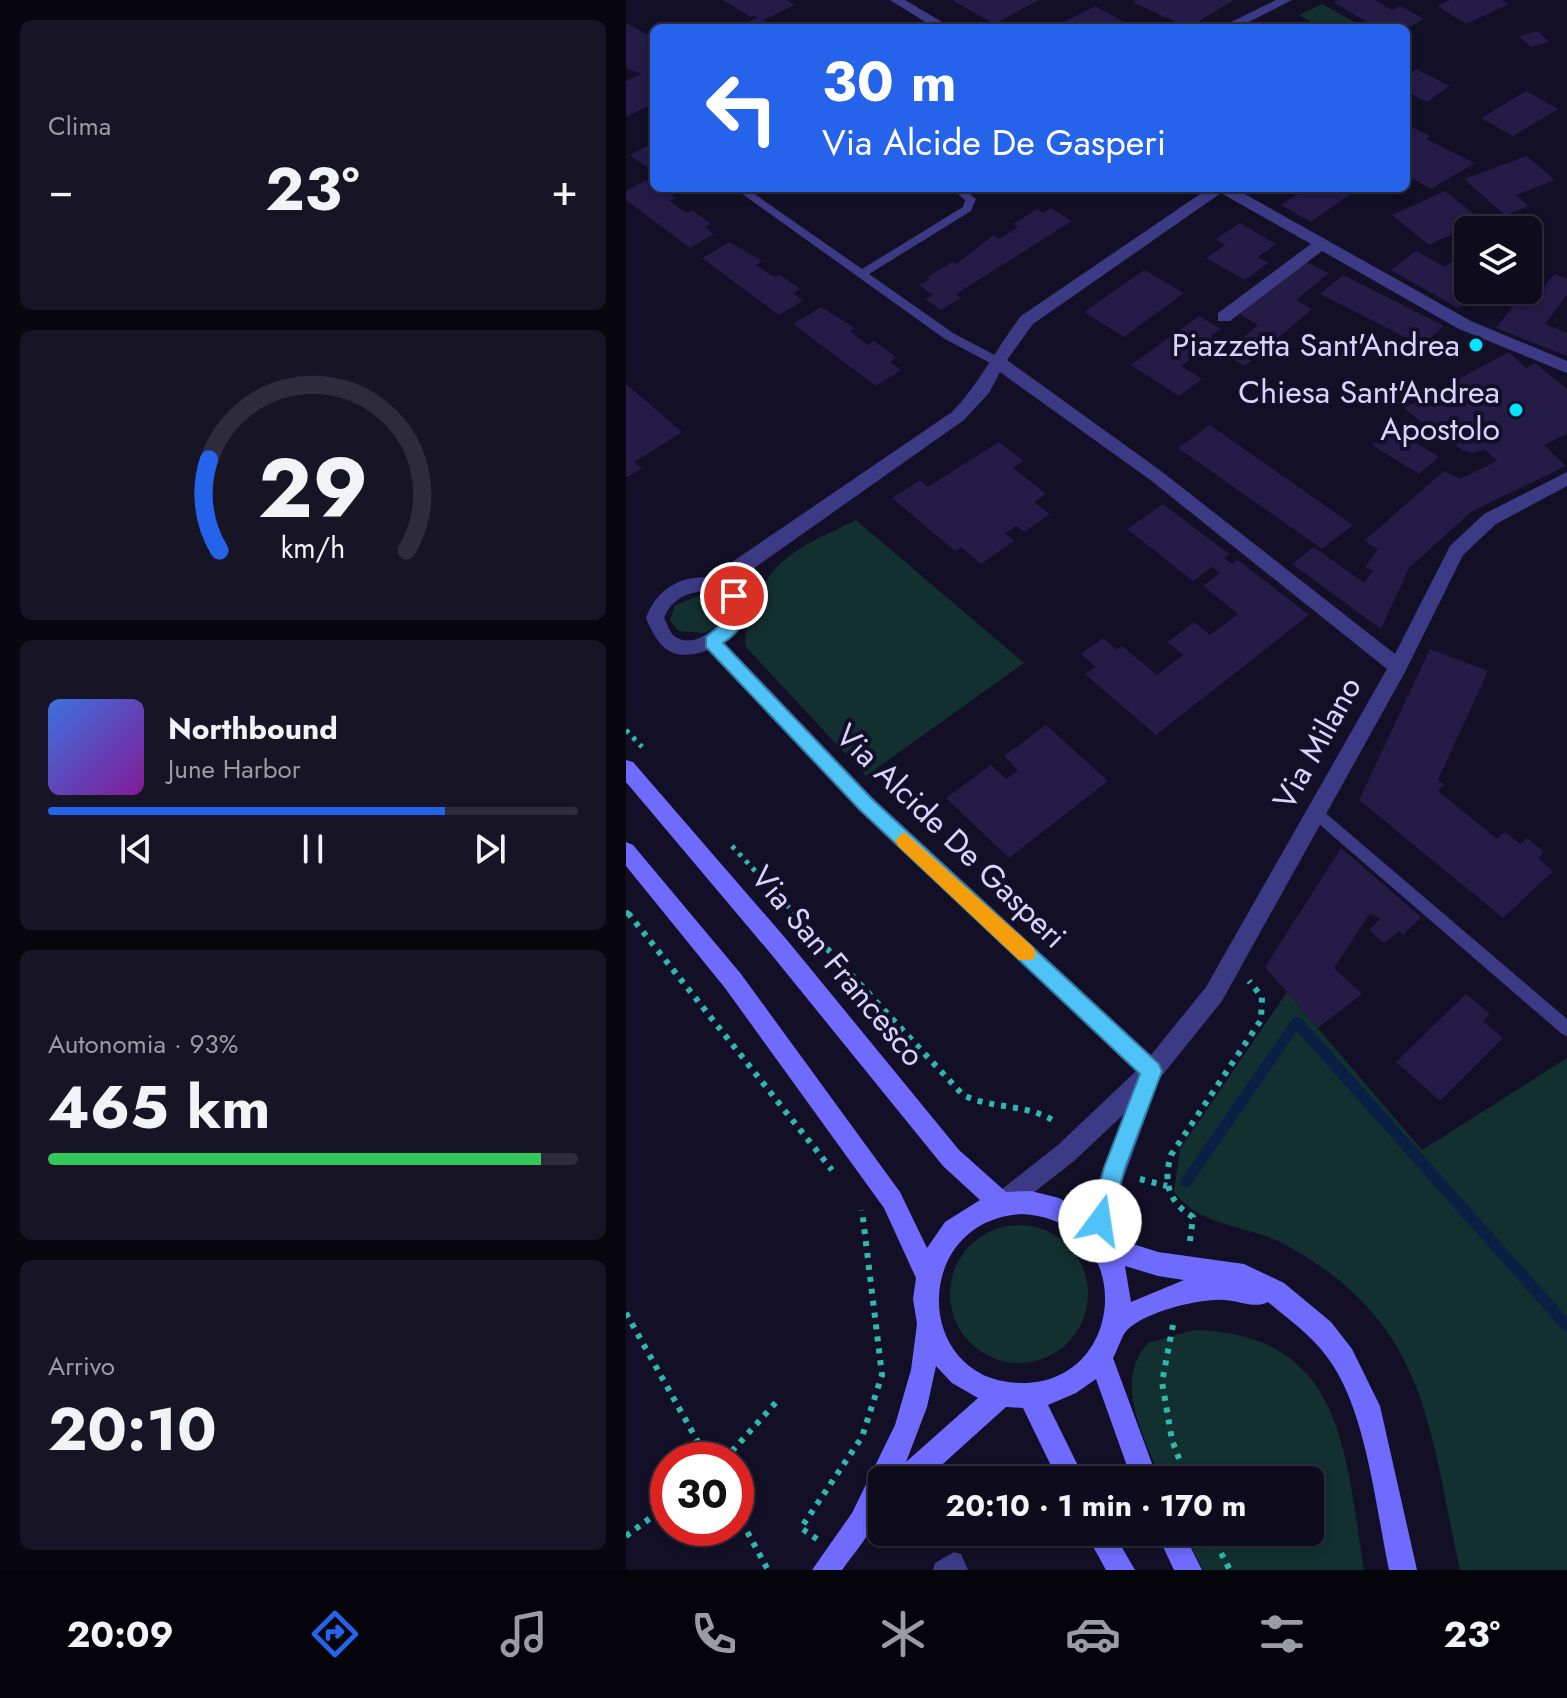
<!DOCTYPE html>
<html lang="it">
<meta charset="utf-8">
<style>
:root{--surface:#0e0b1c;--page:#171425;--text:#f1f3f6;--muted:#9b9ba3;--line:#2e2b3b;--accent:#2563eb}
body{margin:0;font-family:Jost,sans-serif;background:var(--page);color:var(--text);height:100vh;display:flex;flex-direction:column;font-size:30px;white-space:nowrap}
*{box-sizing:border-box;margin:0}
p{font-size:26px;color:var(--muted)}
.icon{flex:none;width:44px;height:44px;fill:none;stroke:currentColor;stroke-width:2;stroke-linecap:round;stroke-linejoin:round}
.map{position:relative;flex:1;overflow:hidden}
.details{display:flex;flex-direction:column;gap:20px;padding:20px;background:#08060f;width:626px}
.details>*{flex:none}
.top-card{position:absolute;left:24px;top:24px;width:760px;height:168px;border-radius:12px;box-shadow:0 4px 12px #0003,0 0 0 2px var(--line);background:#2563eb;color:#fff;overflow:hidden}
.fabs{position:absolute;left:828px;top:216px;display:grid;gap:16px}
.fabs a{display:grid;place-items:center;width:88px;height:88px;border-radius:12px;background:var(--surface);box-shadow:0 4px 12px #0003,0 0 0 2px var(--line);font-size:40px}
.speed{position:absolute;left:24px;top:1442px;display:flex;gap:16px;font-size:40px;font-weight:700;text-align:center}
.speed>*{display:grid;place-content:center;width:104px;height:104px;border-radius:50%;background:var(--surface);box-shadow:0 4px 12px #0003,0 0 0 2px var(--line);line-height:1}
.speed .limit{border:12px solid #d22;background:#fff;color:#111}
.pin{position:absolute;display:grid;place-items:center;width:68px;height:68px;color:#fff;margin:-34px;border:4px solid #fff;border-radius:50%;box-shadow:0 2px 8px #0007}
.me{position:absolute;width:88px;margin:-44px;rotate:14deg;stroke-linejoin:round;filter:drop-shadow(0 0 6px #0008)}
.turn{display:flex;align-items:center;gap:28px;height:168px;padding:0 40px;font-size:36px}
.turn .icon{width:104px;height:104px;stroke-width:2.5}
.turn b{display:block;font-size:56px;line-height:68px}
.big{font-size:60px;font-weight:700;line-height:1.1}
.details .tile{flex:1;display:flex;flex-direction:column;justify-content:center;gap:12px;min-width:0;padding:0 28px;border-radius:12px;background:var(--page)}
.details .dial{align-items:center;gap:0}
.dial svg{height:208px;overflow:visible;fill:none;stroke:var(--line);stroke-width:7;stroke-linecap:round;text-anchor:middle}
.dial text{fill:var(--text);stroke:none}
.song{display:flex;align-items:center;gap:24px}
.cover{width:96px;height:96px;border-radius:12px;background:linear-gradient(135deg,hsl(220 70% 55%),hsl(290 70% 35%))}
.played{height:8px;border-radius:4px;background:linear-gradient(90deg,var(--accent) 75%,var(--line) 75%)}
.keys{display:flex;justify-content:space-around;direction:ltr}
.heat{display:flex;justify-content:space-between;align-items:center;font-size:44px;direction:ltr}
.charge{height:12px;border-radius:6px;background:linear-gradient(90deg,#34c759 93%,var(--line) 0)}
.trip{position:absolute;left:242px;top:1466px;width:456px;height:80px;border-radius:12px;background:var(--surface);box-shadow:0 4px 12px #0003,0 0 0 2px var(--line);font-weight:700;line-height:80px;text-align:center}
.tab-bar{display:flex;height:128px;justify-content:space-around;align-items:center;background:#06040b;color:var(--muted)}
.tab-bar .icon{width:56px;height:56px}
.tab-bar .on{color:var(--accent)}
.tab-bar b{font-size:36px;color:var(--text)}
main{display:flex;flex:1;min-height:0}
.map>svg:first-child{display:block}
.green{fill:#12302f}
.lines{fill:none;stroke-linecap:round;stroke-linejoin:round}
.stream{fill:#0a1f44;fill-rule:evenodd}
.building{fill:#241b47}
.path-far1{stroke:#2fb8b0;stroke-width:5;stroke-dasharray:4 6;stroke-linecap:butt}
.path{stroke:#2fb8b0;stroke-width:6;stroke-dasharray:5 7;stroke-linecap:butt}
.lane{fill:#3d3a85;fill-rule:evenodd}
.street{fill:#3d3a85;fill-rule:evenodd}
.secondary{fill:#6f6bff;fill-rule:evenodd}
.route{fill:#4fc3f7;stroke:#337fa1;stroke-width:2}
.slow{fill:#f59e0b}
.poi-dot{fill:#00e5ff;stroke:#130f26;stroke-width:3}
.labels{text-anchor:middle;stroke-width:8;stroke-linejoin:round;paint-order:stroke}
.poi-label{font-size:32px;fill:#d9d4ff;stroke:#130f26;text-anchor:end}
.street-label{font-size:32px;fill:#d9d4ff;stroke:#130f26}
</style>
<main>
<section class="details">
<div class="tile"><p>Clima</p>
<div class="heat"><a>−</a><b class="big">23°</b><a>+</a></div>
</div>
<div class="tile dial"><svg viewBox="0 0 100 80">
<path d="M14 69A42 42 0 1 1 86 69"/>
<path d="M14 69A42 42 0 0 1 10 34" stroke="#2563eb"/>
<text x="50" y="56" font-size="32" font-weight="700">29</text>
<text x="50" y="72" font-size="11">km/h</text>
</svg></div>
<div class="tile">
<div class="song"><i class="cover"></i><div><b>Northbound</b><p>June Harbor</p></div></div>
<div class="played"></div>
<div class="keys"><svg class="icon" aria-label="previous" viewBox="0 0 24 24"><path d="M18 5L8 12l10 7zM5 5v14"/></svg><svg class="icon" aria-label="pause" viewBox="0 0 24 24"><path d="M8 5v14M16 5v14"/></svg><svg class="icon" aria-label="next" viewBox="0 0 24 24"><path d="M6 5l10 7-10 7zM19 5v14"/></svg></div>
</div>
<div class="tile"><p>Autonomia · 93%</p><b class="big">465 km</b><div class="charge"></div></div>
<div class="tile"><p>Arrivo</p><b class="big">20:10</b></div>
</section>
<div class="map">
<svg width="941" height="1570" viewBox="0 0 941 1570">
<rect width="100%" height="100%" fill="#130f26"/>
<path class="green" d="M 696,4 L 739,28 L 695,28 L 673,15 Z
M 230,520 L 398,663 L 240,776 L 120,647 C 117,635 122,628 125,617 C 141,556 178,546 230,520 Z
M 77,594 L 93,600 C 103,615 93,627 78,633 L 52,631 L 44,620 L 49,605 Z
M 661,992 L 796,1150 L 941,1058 L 941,1570 L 834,1570 C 802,1424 802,1321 656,1243 C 618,1224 576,1228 548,1192 L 554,1149 Z
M324 1294a69 69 0 1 1 138 0a69 69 0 1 1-138 0Z
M 568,1330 C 719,1334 719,1452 738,1570 L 577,1570 L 558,1532 L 684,1532 L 684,1480 L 535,1480 C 519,1437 486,1383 522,1343 Z"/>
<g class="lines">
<path class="stream" d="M 671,1017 L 675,1018 L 941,1317 L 941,1332 L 937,1330 L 671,1031 L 564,1186 L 560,1188 L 556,1186 L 554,1182 L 556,1178 L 667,1018 Z"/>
</g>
<path class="building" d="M 97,0 L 161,0 L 169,5 L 138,20 L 151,28 L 109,28 L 132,17 L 123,16 Z
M 326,0 L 413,0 L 368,24 Z
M 510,0 L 608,0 L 562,28 L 506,2 Z
M 712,0 L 749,0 L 766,10 L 774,6 L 798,19 L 781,28 L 751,28 L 707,2 Z
M 824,0 L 876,0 L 883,4 L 840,24 L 811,6 Z
M 469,6 L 510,28 L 441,28 L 434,24 Z
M 0,23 L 28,38 L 28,74 L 21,77 L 28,81 L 28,103 L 0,117 L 0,81 L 15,74 L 0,68 Z
M 912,31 L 923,42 L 905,47 L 893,36 Z
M 790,69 L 824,86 L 801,102 L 780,91 L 780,75 Z
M 900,91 L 932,109 L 887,136 L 855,118 Z
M 780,124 L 804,136 L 800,139 L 849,163 L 805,189 L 780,175 Z
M 28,142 L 28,166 L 23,169 L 4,155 Z
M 901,156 L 929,180 L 890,195 L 903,206 L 879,215 L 838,179 Z
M 20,180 L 50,198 L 44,201 L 60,213 L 66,210 L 85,224 L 79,227 L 88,234 L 64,248 L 0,200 L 0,191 Z
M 680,188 L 733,188 L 685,222 L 655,205 Z
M 819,191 L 856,220 L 803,245 L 766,215 Z
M 425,208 L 446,221 L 330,294 L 335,298 L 315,310 L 299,299 L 307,295 L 293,285 L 304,279 L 301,277 L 326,262 L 330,264 L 368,235 L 373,239 L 392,227 L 387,224 L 411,209 L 417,213 Z
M 614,223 L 650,244 L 632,257 L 642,263 L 619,280 L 580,258 L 599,245 L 590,239 Z
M 104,242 L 136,261 L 130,265 L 148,277 L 153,274 L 174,289 L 167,293 L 177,301 L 153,315 L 76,258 Z
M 790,251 L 819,267 L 827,261 L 842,270 L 842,290 L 855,290 L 832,308 L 765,270 Z
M 678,261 L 703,273 L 670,300 L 686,309 L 619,366 L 597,354 L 632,325 L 613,314 Z
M 518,270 L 558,293 L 498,337 L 458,312 Z
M 928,274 L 941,279 L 941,295 L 919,324 L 941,333 L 941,356 L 870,328 L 905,283 L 918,287 Z
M 717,275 L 818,326 L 796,346 L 694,294 Z
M 195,307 L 229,328 L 224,331 L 242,345 L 248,341 L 270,357 L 264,362 L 275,370 L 250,386 L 167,324 Z
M 573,316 L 595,329 L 585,336 L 591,339 L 555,366 L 576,379 L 553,396 L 505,365 Z
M 883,352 L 900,368 L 909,363 L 941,389 L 941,434 L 918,445 L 940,466 L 845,512 L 783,568 L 755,629 L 666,564 L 688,547 L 738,583 L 747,571 L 739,567 L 752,549 L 738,541 L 818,471 L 834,479 L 871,461 L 858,449 L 848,453 L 836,450 L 818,436 L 814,427 L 803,429 L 778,408 Z
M 0,384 L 56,432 L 8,462 L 16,468 L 0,478 Z
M 584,425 L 727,525 L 696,549 L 552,448 Z
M 766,428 L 813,457 L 793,474 L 746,445 Z
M 373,442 L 398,461 L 387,468 L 420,494 L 408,502 L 424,514 L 398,532 L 390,526 L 379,533 L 388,541 L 355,564 L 335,547 L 329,551 L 266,498 L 294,480 L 302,487 Z
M 537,504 L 603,554 L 598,558 L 606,564 L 612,560 L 683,615 L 530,735 L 459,674 L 470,667 L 455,654 L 477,638 L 491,650 L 496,646 L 531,675 L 557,655 L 541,642 L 568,622 L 584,635 L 612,614 L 577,586 L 594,573 L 586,567 L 567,581 L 501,529 Z
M 804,649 L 862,671 L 812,780 L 818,785 L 812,791 L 871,839 L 879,832 L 895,844 L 901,838 L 918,852 L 912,858 L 927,871 L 877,918 L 733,800 Z
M 420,725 L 482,781 L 383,858 L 320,798 L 365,765 L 380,779 L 392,771 L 378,756 Z
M 715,848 L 795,917 L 777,935 L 773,931 L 758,943 L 743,930 L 754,919 L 744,913 L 708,968 L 736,994 L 692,1028 L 639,967 Z
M 840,994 L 864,1014 L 857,1021 L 877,1038 L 814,1101 L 770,1062 Z"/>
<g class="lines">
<path class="path-far1" d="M 0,730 L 16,747
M 106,846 L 170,915
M 0,911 L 3,915"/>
<path class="path" d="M 2,913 L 206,1170
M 168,913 L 337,1095 C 368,1110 403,1103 431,1123
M 514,1179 L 541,1186
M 564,1241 L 567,1217 C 542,1202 537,1182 545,1155 L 635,1020 L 636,997 L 623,981
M 0,1313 L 82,1460
M 547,1325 L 536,1382 L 546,1440 L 561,1480
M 98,1460 L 154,1398
M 110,1511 L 142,1570
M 584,1532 L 604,1570
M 0,1536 L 42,1505
M 191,1539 L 175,1528 L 236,1437 L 256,1375 L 236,1210"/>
<path class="lane" d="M 108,188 L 120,188 L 236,269 L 337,207 L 339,200 L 325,188 L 337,188 L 350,199 L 345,211 L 243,274 L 327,333 L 376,359 L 376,365 L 368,365 L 319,339 Z
M 691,808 L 696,810 L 941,1019 L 941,1036 L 936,1034 L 686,818 L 684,814 L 686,810 Z
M 328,1552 L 335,1554 L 342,1570 L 307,1570 L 309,1563 Z"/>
<path class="street" d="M 264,0 L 279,0 L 326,28 L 309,28 Z
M 650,0 L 666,0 L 611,28 L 593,28 Z
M 583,188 L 608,188 L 845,321 L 941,361 L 941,373 L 833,329 L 696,251 L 604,321 L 592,321 L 592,313 L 685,244 L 595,193 L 407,324 L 381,360 L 535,471 L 769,654 L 824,546 L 858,514 L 941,472 L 941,486 L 870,524 L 837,555 L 779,672 L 596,1001 L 534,1078 L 494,1188 L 481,1246 L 472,1249 L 463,1246 C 453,1219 488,1141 499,1113 L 448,1161 L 383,1212 L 375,1216 L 367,1212 L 363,1204 L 367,1196 L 432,1145 L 510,1071 L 233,810 L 82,650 C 46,663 33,649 20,618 C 31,588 57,574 88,578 L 109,560 L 326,412 C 354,383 370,348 395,316 ZM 374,372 L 523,479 L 761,669 L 580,987 L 525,1055 L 247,798 L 98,642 L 113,628 L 122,608 L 114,589 L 104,585 L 338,420 L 363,393 ZM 84,591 L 100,599 L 103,608 C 96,626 67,652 47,635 C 43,631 41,623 38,618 C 46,598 63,591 84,591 Z"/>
<path class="secondary" d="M 0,760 L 7,762 L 161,940 L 333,1150 L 380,1192 L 405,1191 L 433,1198 L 466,1216 L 485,1237 L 532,1252 L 618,1264 L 658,1283 L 705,1322 L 726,1349 L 754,1406 L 791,1570 L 763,1570 C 750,1508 741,1420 708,1367 C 692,1340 666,1322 642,1302 C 629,1309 614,1301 599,1300 C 574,1298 512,1313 498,1334 C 494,1341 491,1351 487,1358 L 532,1480 L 506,1480 L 470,1379 L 450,1393 L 422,1405 L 459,1480 L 432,1480 L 397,1408 L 380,1407 L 299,1480 L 256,1480 C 256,1525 241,1535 216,1570 L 186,1570 L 226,1513 L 269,1425 L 285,1370 L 291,1324 L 287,1299 L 290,1278 L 258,1208 L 99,988 L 0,866 L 0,842 L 7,845 L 115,974 L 274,1192 L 301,1248 L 319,1222 L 354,1200 L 317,1166 L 145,954 L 0,782 ZM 396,1214 C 511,1220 503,1385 394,1383 C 286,1381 285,1220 396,1214 ZM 499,1266 L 532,1276 L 558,1280 L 505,1302 ZM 310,1366 L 326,1383 L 352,1398 L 280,1462 L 301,1407 Z
M 459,1532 L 487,1532 L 509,1570 L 480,1570 Z
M 530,1532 L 557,1532 L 576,1570 L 548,1570 Z"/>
</g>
<path class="route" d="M 108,590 L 113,592 C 125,614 117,630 97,643 L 246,799 L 533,1064 L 536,1071 L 499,1168 L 482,1228 L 474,1232 L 467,1228 L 464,1221 L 478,1168 L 514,1074 L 234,810 L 80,647 L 80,637 L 102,619 L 103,606 L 99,596 Z"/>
<path class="slow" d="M 278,832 L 407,947 L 410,953 L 407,960 L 393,960 L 272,846 L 269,840 Z"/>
<g class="poi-dot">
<circle cx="850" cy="345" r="8"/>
<circle cx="890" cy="410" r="8"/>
</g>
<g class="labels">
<g class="poi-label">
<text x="834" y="356">Piazzetta Sant'Andrea</text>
<text x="874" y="403">Chiesa Sant'Andrea<tspan x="874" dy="37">Apostolo</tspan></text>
</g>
<g class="street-label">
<text transform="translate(691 743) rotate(-61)" y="11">Via Milano</text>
<text transform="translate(325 836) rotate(44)" y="11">Via Alcide De Gasperi</text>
<text transform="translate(212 966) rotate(50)" y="11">Via San Francesco</text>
</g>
</g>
</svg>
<div class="fabs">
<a><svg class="icon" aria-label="layers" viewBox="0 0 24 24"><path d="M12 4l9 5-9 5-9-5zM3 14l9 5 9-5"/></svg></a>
</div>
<div class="speed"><div class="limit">30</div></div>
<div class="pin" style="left:108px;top:596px;background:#d93025"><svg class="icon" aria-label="arrive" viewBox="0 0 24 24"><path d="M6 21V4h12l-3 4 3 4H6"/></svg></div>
<svg class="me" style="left:474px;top:1221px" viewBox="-20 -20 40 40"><circle r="19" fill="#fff"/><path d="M0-13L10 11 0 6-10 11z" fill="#4fc3f7"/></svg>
<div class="trip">20:10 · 1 min · 170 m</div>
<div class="top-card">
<div class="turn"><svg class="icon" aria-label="left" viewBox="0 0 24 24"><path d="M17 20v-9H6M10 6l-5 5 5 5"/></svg><div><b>30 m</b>Via Alcide De Gasperi</div></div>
</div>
</div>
</main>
<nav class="tab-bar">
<b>20:09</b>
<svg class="icon on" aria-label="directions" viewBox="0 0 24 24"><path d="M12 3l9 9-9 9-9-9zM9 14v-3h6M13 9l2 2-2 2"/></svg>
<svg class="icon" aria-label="music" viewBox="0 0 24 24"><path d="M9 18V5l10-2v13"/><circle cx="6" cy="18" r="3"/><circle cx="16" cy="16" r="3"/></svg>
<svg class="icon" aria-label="phone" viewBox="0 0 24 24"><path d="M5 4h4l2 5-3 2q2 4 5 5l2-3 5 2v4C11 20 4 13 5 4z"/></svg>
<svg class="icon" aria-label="climate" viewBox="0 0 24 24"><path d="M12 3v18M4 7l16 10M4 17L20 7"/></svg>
<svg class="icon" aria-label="car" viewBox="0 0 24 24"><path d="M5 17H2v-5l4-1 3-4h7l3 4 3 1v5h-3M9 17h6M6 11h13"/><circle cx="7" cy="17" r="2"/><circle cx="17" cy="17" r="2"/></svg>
<svg class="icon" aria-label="filters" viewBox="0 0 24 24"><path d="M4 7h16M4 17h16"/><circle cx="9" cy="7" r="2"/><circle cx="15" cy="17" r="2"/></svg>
<b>23°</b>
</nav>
